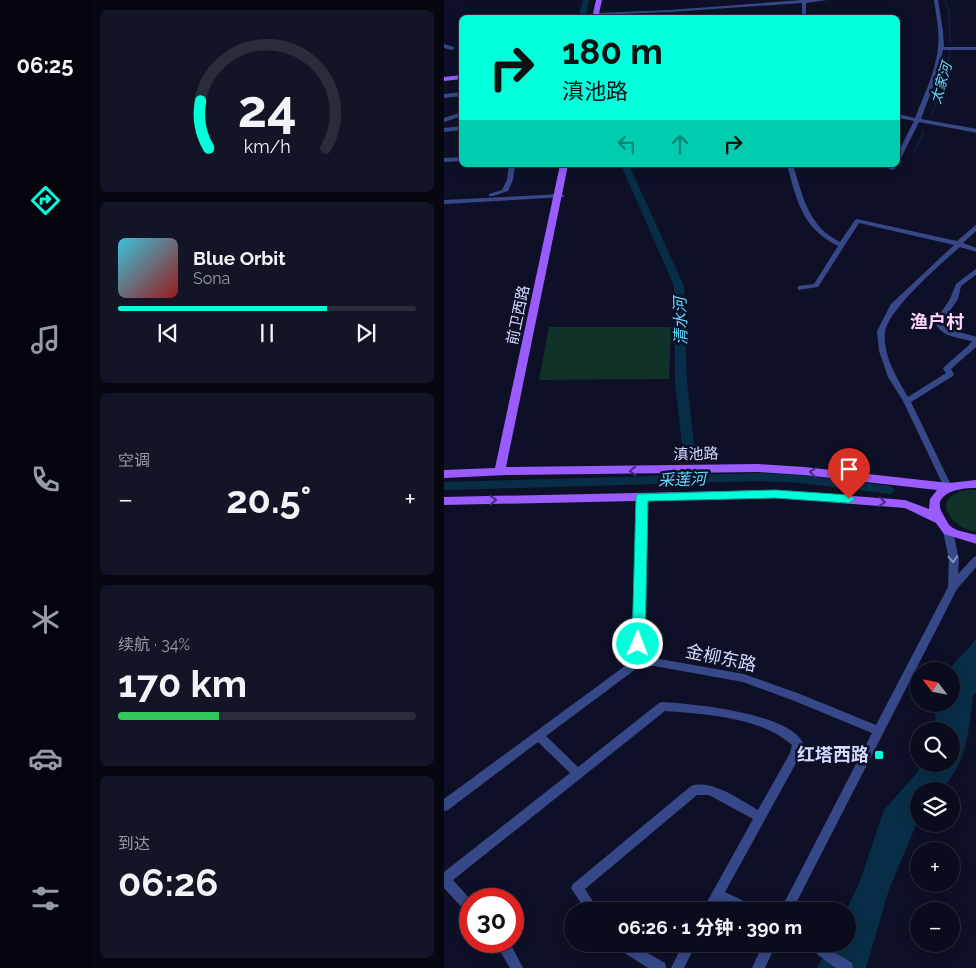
<!DOCTYPE html>
<html lang="zh">
<meta charset="utf-8">
<style>
:root{--surface:#0a0c1d;--page:#131526;--text:#f1f3f6;--muted:#999ba4;--line:#2a2c3b;--accent:#01ffdb}
body{margin:0;font-family:Raleway,"Noto Sans SC",sans-serif;background:var(--page);color:var(--text);height:100vh;display:flex;flex-direction:column;font-size:19px;white-space:nowrap}
*{box-sizing:border-box;margin:0}
p{font-size:16px;color:var(--muted)}
.icon{flex:none;width:28px;height:28px;fill:none;stroke:currentColor;stroke-width:2;stroke-linecap:round;stroke-linejoin:round}
.map{position:relative;flex:1;overflow:hidden}
.sheet{display:flex;flex-direction:column;gap:10px;padding:10px;background:#060710;width:354px}
.sheet>*{flex:none}
.top-card{position:absolute;left:15px;top:15px;width:441px;height:152px;border-radius:8px;box-shadow:0 2px 12px #0003,0 0 0 1px var(--line);background:#01ffdb;color:#111;overflow:hidden}
.needle{width:32px;rotate:302deg}
.tools{position:absolute;left:466px;top:662px;display:grid;gap:10px}
.tools a{display:grid;place-items:center;width:50px;height:50px;border-radius:50%;background:var(--surface);box-shadow:0 2px 12px #0003,0 0 0 1px var(--line);font-size:25px}
.speed{position:absolute;left:15px;top:888px;display:flex;gap:10px;font-size:25px;font-weight:700;text-align:center}
.speed>*{display:grid;place-content:center;width:65px;height:65px;border-radius:50%;background:var(--surface);box-shadow:0 2px 12px #0003,0 0 0 1px var(--line);line-height:1}
.speed .limit{border:8px solid #d22;background:#fff;color:#111}
.pin{position:absolute;display:grid;place-items:center;width:42px;height:42px;color:#fff;margin:-51px -21px;border-radius:50% 50% 50% 0;rotate:-45deg;box-shadow:0 0 5px #0007}
.pin .icon{rotate:45deg}
.me{position:absolute;width:55px;margin:-28px;rotate:1deg;stroke-linejoin:round;filter:drop-shadow(0 0 4px #0008)}
.turn{display:flex;align-items:center;gap:18px;height:105px;padding:0 20px;font-size:22px}
.turn .icon{width:65px;height:65px;stroke-width:2.5}
.turn b{display:block;font-size:35px;line-height:42px}
.lanes{display:flex;align-items:center;height:48px;padding:0 20px;background:#0003;justify-content:center;gap:25px;direction:ltr}
.lanes .off{opacity:.35}
.big{font-size:38px;font-weight:700;line-height:1.1}
.sheet .card{flex:1;display:flex;flex-direction:column;justify-content:center;gap:8px;min-width:0;padding:0 18px;border-radius:8px;background:var(--page)}
.sheet .dial{align-items:center;gap:0}
.dial svg{height:130px;overflow:visible;fill:none;stroke:var(--line);stroke-width:7;stroke-linecap:round;text-anchor:middle}
.dial text{fill:var(--text);stroke:none}
.song{display:flex;align-items:center;gap:15px}
.cover{width:60px;height:60px;border-radius:8px;background:linear-gradient(135deg,hsl(190 70% 55%),hsl(0 70% 35%))}
.played{height:5px;border-radius:2px;background:linear-gradient(90deg,var(--accent) 70%,var(--line) 70%)}
.keys{display:flex;justify-content:space-around;direction:ltr}
.heat{display:flex;justify-content:space-between;align-items:center;font-size:28px;direction:ltr}
.charge{height:8px;border-radius:4px;background:linear-gradient(90deg,#34c759 34%,var(--line) 0)}
.trip{position:absolute;left:120px;top:902px;width:292px;height:50px;border-radius:25px;background:var(--surface);box-shadow:0 2px 12px #0003,0 0 0 1px var(--line);font-weight:700;line-height:50px;text-align:center}
main{display:flex;flex:1;min-height:0}
.tab-bar{display:flex;flex-direction:column;width:90px;justify-content:space-around;align-items:center;background:#04050c;color:var(--muted)}
.tab-bar .icon{width:35px;height:35px}
.tab-bar .active{color:var(--accent)}
.tab-bar b{font-size:22px;color:var(--text)}
.map>svg:first-child{display:block}
.green{fill:#113229}
.water{fill:#082e47}
.lines{fill:none;stroke-linecap:round;stroke-linejoin:round}
.stream{stroke:#082e47;stroke-width:1}
.river{fill:#082e47;fill-rule:evenodd}
.minor{fill:#374888;fill-rule:evenodd}
.major{fill:#9a5cff;fill-rule:evenodd}
.oneway{stroke:#462e7d}
.oneway2{stroke:#8691c4}
.route{fill:#01ffdb;stroke:#01a68e}
.poi-dot{fill:#01ffdb;stroke:#0e1027;stroke-width:2}
.labels{text-anchor:middle;stroke-width:5;stroke-linejoin:round;paint-order:stroke}
.far-water-label{font-size:14px;font-style:italic;fill:#63dcff;stroke:#0e1027}
.street-label{font-size:15px;fill:#d5daff;stroke:#0e1027}
.water-label{font-size:16px;font-style:italic;fill:#63dcff;stroke:#0e1027}
.quarter-label{font-size:18px;font-weight:bold;fill:#ffd7fa;stroke:#0e1027}
.near-street-label{font-size:18px;fill:#d5daff;stroke:#0e1027}
.near-poi-label{font-size:18px;font-weight:bold;fill:#d5daff;stroke:#0e1027;text-anchor:end}
</style>
<main>
<nav class="tab-bar">
<b>06:25</b>
<svg class="icon active" aria-label="directions" viewBox="0 0 24 24"><path d="M12 3l9 9-9 9-9-9zM9 14v-3h6M13 9l2 2-2 2"/></svg>
<svg class="icon" aria-label="music" viewBox="0 0 24 24"><path d="M9 18V5l10-2v13"/><circle cx="6" cy="18" r="3"/><circle cx="16" cy="16" r="3"/></svg>
<svg class="icon" aria-label="phone" viewBox="0 0 24 24"><path d="M5 4h4l2 5-3 2q2 4 5 5l2-3 5 2v4C11 20 4 13 5 4z"/></svg>
<svg class="icon" aria-label="climate" viewBox="0 0 24 24"><path d="M12 3v18M4 7l16 10M4 17L20 7"/></svg>
<svg class="icon" aria-label="car" viewBox="0 0 24 24"><path d="M5 17H2v-5l4-1 3-4h7l3 4 3 1v5h-3M9 17h6M6 11h13"/><circle cx="7" cy="17" r="2"/><circle cx="17" cy="17" r="2"/></svg>
<svg class="icon" aria-label="filters" viewBox="0 0 24 24"><path d="M4 7h16M4 17h16"/><circle cx="9" cy="7" r="2"/><circle cx="15" cy="17" r="2"/></svg>
</nav>
<section class="sheet">
<div class="card dial"><svg viewBox="0 0 100 80">
<path d="M14 69A42 42 0 1 1 86 69"/>
<path d="M14 69A42 42 0 0 1 9 40" stroke="#01ffdb"/>
<text x="50" y="56" font-size="32" font-weight="700">24</text>
<text x="50" y="72" font-size="11">km/h</text>
</svg></div>
<div class="card">
<div class="song"><i class="cover"></i><div><b>Blue Orbit</b><p>Sona</p></div></div>
<div class="played"></div>
<div class="keys"><svg class="icon" aria-label="previous" viewBox="0 0 24 24"><path d="M18 5L8 12l10 7zM5 5v14"/></svg><svg class="icon" aria-label="pause" viewBox="0 0 24 24"><path d="M8 5v14M16 5v14"/></svg><svg class="icon" aria-label="next" viewBox="0 0 24 24"><path d="M6 5l10 7-10 7zM19 5v14"/></svg></div>
</div>
<div class="card"><p>空调</p>
<div class="heat"><a>−</a><b class="big">20.5°</b><a>+</a></div>
</div>
<div class="card"><p>续航 · 34%</p><b class="big">170 km</b><div class="charge"></div></div>
<div class="card"><p>到达</p><b class="big">06:26</b></div>
</section>
<div class="map">
<svg width="533" height="968" viewBox="0 0 533 968">
<rect width="100%" height="100%" fill="#0e1027"/>
<path class="green" d="M 105,327 L 227,327 L 225,379 L 95,380 Z
M 523,490 L 532,490 L 532,532 C 506,527 485,497 523,490 Z"/>
<path class="water" d="M 532,638 L 532,692 L 529,695 C 524,735 524,760 496,791 L 475,791 L 475,814 L 470,821 L 473,823 L 445,889 L 422,968 L 373,968 L 386,944 L 404,944 L 404,911 L 402,911 L 415,884 L 440,810 L 472,774 L 477,764 L 508,764 L 508,731 L 492,731 L 491,704 L 508,704 L 508,671 L 505,671 C 512,658 525,651 532,638 Z"/>
<g class="lines">
<path class="stream" d="M 501,0 L 505,12 L 506,44
M 488,114 L 501,77 L 506,52
M 470,153 L 480,131"/>
<path class="river" d="M 139,0 L 145,0 L 141,18 L 134,18 Z
M 177,165 L 185,165 L 240,286 L 243,382 L 250,444 L 257,456 L 251,460 L 247,459 L 238,444 L 231,382 L 230,286 Z
M 318,473 L 356,475 L 446,486 L 452,490 L 446,494 L 356,483 L 318,481 L 0,490 L 0,482 Z"/>
<path class="minor" d="M 358,0 L 383,0 L 362,3 L 362,18 L 358,18 L 358,3 L 226,12 L 152,15 L 150,14 L 152,13 L 226,10 Z
M 490,0 L 494,0 L 499,31 L 500,47 L 533,47 L 533,50 L 499,50 L 493,76 L 477,119 L 533,129 L 533,133 L 475,122 L 457,158 L 454,160 L 454,153 L 470,121 L 454,118 L 454,114 L 471,118 C 480,95 492,71 494,47 C 496,31 492,15 490,0 Z
M 0,44 L 10,47 L 11,48 L 8,50 L 0,48 Z
M 18,92 L 18,96 L 0,98 L 0,94 Z
M 18,112 L 18,116 L 0,122 L 0,118 Z
M 18,126 L 18,130 L 0,132 L 0,128 Z
M 18,157 L 18,161 L 0,162 L 0,158 Z
M 65,165 L 71,165 L 69,180 L 64,191 L 49,196 L 45,196 L 45,194 L 58,190 L 63,180 Z
M 343,165 L 349,165 C 359,197 364,226 396,242 L 411,220 L 413,219 L 513,241 L 533,224 L 533,230 L 519,243 L 533,248 L 533,252 L 516,247 C 498,263 442,311 441,333 C 439,356 453,378 464,397 L 502,373 L 499,369 L 500,367 L 524,346 L 528,341 C 515,338 494,336 491,321 L 506,299 L 512,284 L 533,268 L 533,274 L 517,286 L 514,299 L 499,321 L 500,326 L 504,329 L 533,337 L 533,346 L 507,369 L 510,374 L 509,376 L 467,402 L 508,487 L 507,489 L 501,489 L 500,487 L 459,401 L 444,377 L 435,351 L 433,331 L 447,304 L 510,245 L 415,223 L 374,287 L 354,290 L 354,286 L 370,284 L 394,246 C 358,228 353,201 343,165 Z
M 433,165 L 444,165 L 452,168 L 449,170 Z
M 118,194 L 120,195 L 120,197 L 0,204 L 0,200 Z
M 198,494 L 202,497 L 199,658 L 210,658 L 300,674 L 356,694 L 432,725 L 504,587 L 505,560 L 499,531 L 501,529 L 507,529 L 509,531 L 515,560 L 514,574 L 530,557 L 533,556 L 533,566 L 513,589 L 348,911 L 336,911 L 428,733 L 348,700 L 299,682 L 210,666 L 196,666 L 102,736 L 134,767 L 215,703 L 219,702 C 250,704 345,713 359,743 L 357,754 L 281,892 L 312,907 L 314,911 L 295,911 L 275,902 L 271,911 L 258,911 L 309,819 L 265,795 L 253,795 L 141,889 L 155,911 L 142,911 L 127,888 L 129,884 L 247,786 C 268,779 296,800 314,810 L 346,753 L 348,745 C 317,717 260,714 221,711 L 9,880 L 26,899 L 26,914 L 22,912 L 0,888 L 0,872 L 126,773 L 94,742 L 4,810 L 0,811 L 0,799 L 189,660 L 194,497 Z
M 50,941 L 65,941 L 79,968 L 66,968 Z
M 171,944 L 188,944 L 221,963 L 222,968 L 204,968 L 173,948 Z
M 239,944 L 252,944 L 240,968 L 227,968 Z
M 319,944 L 332,944 L 321,968 L 308,968 Z
M 378,945 L 408,963 L 409,968 L 392,968 L 374,955 L 372,951 L 374,947 Z"/>
<path class="major" d="M 152,0 L 158,0 L 154,18 L 148,18 Z
M 18,75 L 18,79 L 0,81 L 0,77 Z
M 116,165 L 124,165 L 62,467 L 314,464 L 360,467 L 505,483 L 533,480 L 533,488 C 517,487 484,493 500,516 C 502,520 505,526 509,528 C 516,532 525,533 533,535 L 533,544 L 500,534 L 492,523 L 461,508 L 331,498 L 0,505 L 0,497 L 331,490 L 461,500 L 485,509 L 486,499 L 493,490 L 360,475 L 314,472 L 63,475 L 0,478 L 0,470 L 51,468 Z"/>
</g>
<defs><path id="oneway-chevron" d="M-2-3.5L2.5 0L-2 3.5" fill="none" stroke-width="1.6" stroke-linecap="round" stroke-linejoin="round" transform="scale(1.25)"/></defs>
<g class="oneway">
<use href="#oneway-chevron" transform="translate(189 471) rotate(179)"/>
<use href="#oneway-chevron" transform="translate(369 472) rotate(-174)"/>
<use href="#oneway-chevron" transform="translate(49 500) rotate(-2)"/>
<use href="#oneway-chevron" transform="translate(438 502) rotate(5)"/>
</g>
<use class="oneway2" href="#oneway-chevron" transform="translate(509 559) rotate(86)"/>
<path class="route" d="M 331,490 L 405,495 L 411,499 L 405,503 L 331,498 L 204,501 L 201,644 L 199,648 L 194,649 L 189,648 L 188,644 L 192,497 L 194,494 Z"/>
<rect class="poi-dot" x="430" y="750" width="10" height="10" rx="2.5"/>
<g class="labels">
<g class="far-water-label">
<text transform="translate(497 83) rotate(-73)" y="5">太家河</text>
</g>
<g class="street-label">
<text transform="translate(74 315) rotate(-78)" y="5">前卫西路</text>
<text transform="translate(252 454) rotate(-1)" y="5">滇池路</text>
</g>
<g class="water-label">
<text transform="translate(236 321) rotate(-91)" y="6">清水河</text>
<text transform="translate(238 479) rotate(-2)" y="6">采莲河</text>
</g>
<g class="quarter-label">
<text x="493" y="328">渔户村</text>
</g>
<g class="near-street-label">
<text transform="translate(277 658) rotate(12)" y="6">金柳东路</text>
</g>
<g class="near-poi-label">
<text x="425" y="761">红塔西路</text>
</g>
</g>
</svg>
<div class="tools">
<a><svg class="needle" viewBox="-14 -14 28 28"><path d="M0-13l5 13h-10z" fill="#e53935"/><path d="M0 13l5-13h-10z" fill="#999ba4"/></svg></a>
<a><svg class="icon" aria-label="search" viewBox="0 0 24 24"><circle cx="10" cy="10" r="6"/><path d="M15 15l6 6"/></svg></a>
<a><svg class="icon" aria-label="layers" viewBox="0 0 24 24"><path d="M12 4l9 5-9 5-9-5zM3 14l9 5 9-5"/></svg></a>
<a>+</a>
<a>−</a>
</div>
<div class="speed"><div class="limit">30</div></div>
<div class="pin" style="left:405px;top:499px;background:#d93025"><svg class="icon" aria-label="arrive" viewBox="0 0 24 24"><path d="M6 21V4h12l-3 4 3 4H6"/></svg></div>
<svg class="me" style="left:194px;top:644px" viewBox="-20 -20 40 40"><circle r="17" fill="#01ffdb" stroke="#fff" stroke-width="3"/><path d="M0-11L8 9 0 5-8 9z" fill="#fff"/></svg>
<div class="trip">06:26 · 1 分钟 · 390 m</div>
<div class="top-card">
<div class="turn"><svg class="icon" aria-label="right" viewBox="0 0 24 24"><path d="M7 20v-9h11M14 6l5 5-5 5"/></svg><div><b>180 m</b>滇池路</div></div>
<div class="lanes"><svg class="icon off" aria-label="left" viewBox="0 0 24 24"><path d="M17 20v-9H6M10 6l-5 5 5 5"/></svg><svg class="icon off" aria-label="ahead" viewBox="0 0 24 24"><path d="M12 20V5M6 11l6-6 6 6"/></svg><svg class="icon" aria-label="right" viewBox="0 0 24 24"><path d="M7 20v-9h11M14 6l5 5-5 5"/></svg></div>
</div>
</div>
</main>
